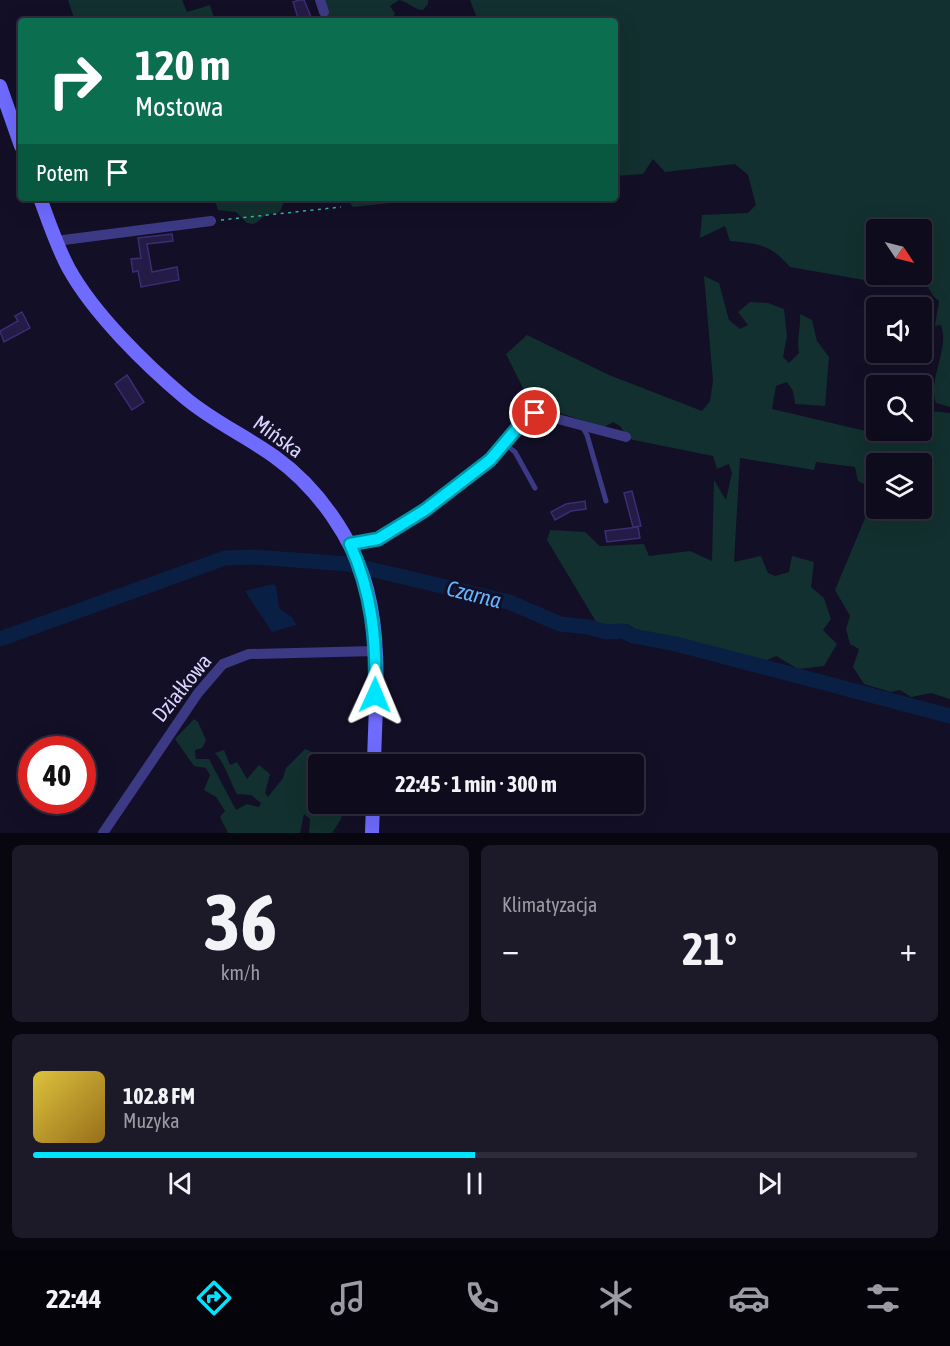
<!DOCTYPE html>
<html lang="pl">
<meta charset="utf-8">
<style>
:root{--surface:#0e0b1c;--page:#1c1929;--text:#f1f3f6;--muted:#9b9ba3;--line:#2e2b3b;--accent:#00e5ff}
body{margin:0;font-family:"Asap Condensed",sans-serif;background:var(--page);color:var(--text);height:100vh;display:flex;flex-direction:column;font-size:22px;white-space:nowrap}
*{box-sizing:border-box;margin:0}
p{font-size:20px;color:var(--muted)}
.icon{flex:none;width:33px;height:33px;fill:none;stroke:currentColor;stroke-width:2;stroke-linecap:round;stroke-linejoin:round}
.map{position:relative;height:833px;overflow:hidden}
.sheet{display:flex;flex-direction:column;gap:12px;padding:12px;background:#08060f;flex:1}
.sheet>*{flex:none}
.top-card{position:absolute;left:18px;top:18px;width:600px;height:183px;border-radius:6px;box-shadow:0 6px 24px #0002,0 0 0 2px var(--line);background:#0b6e4f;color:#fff;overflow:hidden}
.needle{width:39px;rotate:125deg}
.fabs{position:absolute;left:866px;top:219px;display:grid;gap:12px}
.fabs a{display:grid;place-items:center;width:66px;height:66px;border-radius:6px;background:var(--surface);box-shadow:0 6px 24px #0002,0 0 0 2px var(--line);font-size:30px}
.speed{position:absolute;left:18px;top:736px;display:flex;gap:12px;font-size:30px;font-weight:700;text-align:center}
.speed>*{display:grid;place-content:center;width:78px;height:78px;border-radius:50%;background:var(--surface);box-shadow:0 6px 24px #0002,0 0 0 2px var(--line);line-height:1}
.speed .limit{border:9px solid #d22;background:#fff;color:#111}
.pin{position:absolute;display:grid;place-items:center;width:51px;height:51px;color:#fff;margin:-26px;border:3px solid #fff;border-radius:50%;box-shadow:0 2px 6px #0007}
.me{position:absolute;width:66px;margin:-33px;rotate:1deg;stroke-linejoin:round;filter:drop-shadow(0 0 4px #0008)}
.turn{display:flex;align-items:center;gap:21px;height:126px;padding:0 18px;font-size:27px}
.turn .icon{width:78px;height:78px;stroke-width:2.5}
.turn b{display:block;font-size:42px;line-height:51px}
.then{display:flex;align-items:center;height:57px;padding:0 18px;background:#0003;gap:12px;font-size:22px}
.big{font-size:45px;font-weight:700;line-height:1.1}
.sheet .widget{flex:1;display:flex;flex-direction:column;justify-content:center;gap:9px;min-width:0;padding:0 21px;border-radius:9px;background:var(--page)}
.sheet .dial{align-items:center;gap:0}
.dial b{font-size:78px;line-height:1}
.song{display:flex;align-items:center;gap:18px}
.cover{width:72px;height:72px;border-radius:9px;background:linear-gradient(135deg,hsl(50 70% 55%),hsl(40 70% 35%))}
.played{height:6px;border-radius:3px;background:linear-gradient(90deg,var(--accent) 50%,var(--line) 50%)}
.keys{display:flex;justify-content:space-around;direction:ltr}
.heat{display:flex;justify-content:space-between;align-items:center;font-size:33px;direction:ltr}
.sheet .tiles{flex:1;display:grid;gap:12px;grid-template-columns:1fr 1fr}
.widget:last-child{grid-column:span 2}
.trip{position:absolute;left:308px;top:754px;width:336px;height:60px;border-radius:6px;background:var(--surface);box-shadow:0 6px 24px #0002,0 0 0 2px var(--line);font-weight:700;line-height:60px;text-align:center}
.menu{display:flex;height:96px;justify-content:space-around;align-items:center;background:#06040b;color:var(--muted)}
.menu .icon{width:42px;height:42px}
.menu .active{color:var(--accent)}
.menu b{font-size:27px;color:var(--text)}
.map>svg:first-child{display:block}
.green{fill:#12302f}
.water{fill:#0a1f44}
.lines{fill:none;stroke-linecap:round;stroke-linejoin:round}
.river{stroke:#0a1f44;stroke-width:15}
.building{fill:#241b47;stroke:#3b2d73;stroke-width:1.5}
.path{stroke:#2fb8b0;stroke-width:1.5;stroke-dasharray:3 4.5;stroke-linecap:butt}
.lane{stroke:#3d3a85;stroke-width:5}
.street{stroke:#3d3a85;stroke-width:10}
.secondary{stroke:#6f6bff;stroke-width:14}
.route-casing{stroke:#0095a6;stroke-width:15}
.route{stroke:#00e5ff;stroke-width:10}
.labels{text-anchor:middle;stroke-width:6;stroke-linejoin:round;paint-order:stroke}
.street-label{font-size:21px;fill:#d9d4ff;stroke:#130f26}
.water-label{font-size:22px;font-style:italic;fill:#62b6ff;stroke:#130f26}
</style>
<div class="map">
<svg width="950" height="833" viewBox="0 0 950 833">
<rect width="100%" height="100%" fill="#130f26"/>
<path class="green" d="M 68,0 L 182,0 L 187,12 L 210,5 L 215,21 L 75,21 Z
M 321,0 L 428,0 L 428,4 L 423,10 C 414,10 409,2 399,0 L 390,6 L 395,14 L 390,21 L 322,21 L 327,19 Z
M 470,0 L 950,0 L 950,407 L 936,403 C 927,379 950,350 941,325 L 935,326 L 939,301 L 934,297 L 920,275 L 923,250 L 921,230 L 913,229 L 904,222 L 888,229 L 876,230 L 870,281 L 790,267 C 770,244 759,244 730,241 L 725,226 L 700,238 L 702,215 L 748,213 L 756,205 L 748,175 L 735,164 L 665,172 L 653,159 L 643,174 L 615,176 L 615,21 L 478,21 Z
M 214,198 L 285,198 C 278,220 280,209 265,216 C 261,218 259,222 253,224 L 247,223 L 236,212 L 218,210 Z
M 334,198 L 436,198 L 353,207 L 348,201 L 336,203 Z
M 704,276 L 719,283 L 729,320 L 740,329 L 748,325 L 738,312 L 750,302 L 768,303 L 784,309 L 787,336 L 783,357 L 789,363 L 799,353 C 796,339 801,329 800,314 L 812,320 L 817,341 L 829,357 L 825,406 L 795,404 L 793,391 L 787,382 L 776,386 L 772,409 L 870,432 L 876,427 L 876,430 L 921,430 L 930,411 L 950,413 L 950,699 L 931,693 L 911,697 L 900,690 L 891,692 L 864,684 L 853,667 L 859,649 L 850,644 L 846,629 L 850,616 L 835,590 L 876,492 L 876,508 L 921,508 L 921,464 L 876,464 L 876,490 L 858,481 L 855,467 L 816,462 L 814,470 L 740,458 L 734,562 L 761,556 L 768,573 L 775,576 L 789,572 L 792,556 L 814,562 L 811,587 L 824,598 L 831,619 L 823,630 L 837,644 L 824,666 L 798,669 L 776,656 L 765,661 L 643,633 L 627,624 L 613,628 L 598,625 L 547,540 L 550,530 L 585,532 L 600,546 L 644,544 L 649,556 L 690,551 L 712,561 L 714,480 L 726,500 L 732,473 L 729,464 L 717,469 L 713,456 L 629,439 L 620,426 L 613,422 L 604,427 L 531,404 L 506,354 L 527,335 L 609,375 L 702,411 L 710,401 L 713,381 Z
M 194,719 L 198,722 L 206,740 L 202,748 L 195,750 L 196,759 L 209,759 L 236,810 L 247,804 L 259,807 L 261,803 L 251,795 L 237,794 C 229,780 226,765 215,753 L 224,750 L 230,765 L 237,762 L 247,779 L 259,765 L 270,774 L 265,793 L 268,797 L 283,778 L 286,768 L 305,749 L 335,762 L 334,765 L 318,765 L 318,804 L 343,804 L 341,819 L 332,833 L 309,833 L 310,819 L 304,814 L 300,833 L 228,833 L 220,817 L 225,811 L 216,797 L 204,790 L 210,775 L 206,768 L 194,766 L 175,739 Z"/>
<path class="water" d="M 273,584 L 276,586 L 279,608 L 293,618 L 296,625 L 272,632 L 245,591 Z"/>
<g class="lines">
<path class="river" d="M 0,639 L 225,558 L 253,557 L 349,564 L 509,602 L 560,624 L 589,627 L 606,632 L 623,631 L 633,636 L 676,644 L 950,716"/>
</g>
<path class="building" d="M 300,0 L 304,0 L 311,17 L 299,21 L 293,2 Z
M 172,234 L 173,241 L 147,244 L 152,272 L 177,267 L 179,280 L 141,287 L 138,271 L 133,272 L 131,259 L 141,258 L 138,238 Z
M 22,312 L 30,328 L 4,342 L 0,331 L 18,321 L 15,316 Z
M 127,375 L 144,402 L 132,410 L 115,384 Z
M 632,491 L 639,518 L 641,526 L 633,527 L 624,493 Z
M 585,501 L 586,509 L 571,511 L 555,520 L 551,512 L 566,504 Z
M 638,527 L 640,538 L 607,542 L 605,531 Z"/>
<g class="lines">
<path class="path" d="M 221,220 L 341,207"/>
<path class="lane" d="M 582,426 L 587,435 L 606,501
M 505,444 L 515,452 L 535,488"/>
<path class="street" d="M 320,0 L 324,12
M 56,241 L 211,221
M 350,544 L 378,539 L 425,510 L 490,460 L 525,419 L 535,413 L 626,437
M 103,833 L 198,693 L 223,664 L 249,654 L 376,651"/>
<path class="secondary" d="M 0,86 L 21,146
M 40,198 C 49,222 57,247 69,269 C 94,314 145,364 184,397 C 212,421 246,436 275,457 C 318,488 353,538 367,589 C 382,646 375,707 374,765
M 372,833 L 373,804"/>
</g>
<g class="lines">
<defs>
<path id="route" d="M 375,695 C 377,641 372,593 350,544 L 378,539 L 425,510 L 490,460 L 525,419 L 535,413"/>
</defs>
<use href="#route" class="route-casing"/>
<use href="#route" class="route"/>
</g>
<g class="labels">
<g class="street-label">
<text transform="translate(278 437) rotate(36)" y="7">Mińska</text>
<text transform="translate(182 688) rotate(-51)" y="7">Działkowa</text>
</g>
<g class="water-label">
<text transform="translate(474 594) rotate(14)" y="8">Czarna</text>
</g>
</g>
</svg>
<div class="fabs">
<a><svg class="needle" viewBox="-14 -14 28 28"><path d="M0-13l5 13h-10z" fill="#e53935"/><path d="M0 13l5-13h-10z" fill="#9b9ba3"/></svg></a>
<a><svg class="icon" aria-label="sound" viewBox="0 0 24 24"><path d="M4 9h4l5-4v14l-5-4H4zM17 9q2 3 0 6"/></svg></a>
<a><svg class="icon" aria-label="search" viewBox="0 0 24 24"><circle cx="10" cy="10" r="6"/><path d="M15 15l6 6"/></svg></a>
<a><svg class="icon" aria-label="layers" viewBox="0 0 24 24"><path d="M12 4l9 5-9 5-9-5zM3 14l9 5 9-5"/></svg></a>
</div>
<div class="speed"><div class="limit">40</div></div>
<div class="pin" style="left:535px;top:413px;background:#d93025"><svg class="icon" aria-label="arrive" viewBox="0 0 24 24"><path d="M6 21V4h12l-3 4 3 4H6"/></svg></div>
<svg class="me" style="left:375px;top:695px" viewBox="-20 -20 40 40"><path d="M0-17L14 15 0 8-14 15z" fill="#00e5ff" stroke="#fff" stroke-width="4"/></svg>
<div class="trip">22:45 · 1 min · 300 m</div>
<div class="top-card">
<div class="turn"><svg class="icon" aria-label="right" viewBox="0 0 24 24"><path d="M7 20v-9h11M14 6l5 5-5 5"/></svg><div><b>120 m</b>Mostowa</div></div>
<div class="then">Potem<svg class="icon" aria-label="arrive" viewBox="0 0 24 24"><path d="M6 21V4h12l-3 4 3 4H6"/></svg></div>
</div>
</div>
<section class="sheet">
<div class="tiles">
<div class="widget dial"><b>36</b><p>km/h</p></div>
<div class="widget"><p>Klimatyzacja</p>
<div class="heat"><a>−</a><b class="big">21°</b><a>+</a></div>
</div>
<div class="widget">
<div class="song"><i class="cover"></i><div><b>102.8 FM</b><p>Muzyka</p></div></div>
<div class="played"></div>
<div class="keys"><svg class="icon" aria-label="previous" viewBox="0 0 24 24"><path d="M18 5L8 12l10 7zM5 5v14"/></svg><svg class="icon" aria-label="pause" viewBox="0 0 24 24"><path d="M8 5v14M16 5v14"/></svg><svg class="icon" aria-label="next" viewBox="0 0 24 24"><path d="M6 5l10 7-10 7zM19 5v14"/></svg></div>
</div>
</div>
</section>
<nav class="menu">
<b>22:44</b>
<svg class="icon active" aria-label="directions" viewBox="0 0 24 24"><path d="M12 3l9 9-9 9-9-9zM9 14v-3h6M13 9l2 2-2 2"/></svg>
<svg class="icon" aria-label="music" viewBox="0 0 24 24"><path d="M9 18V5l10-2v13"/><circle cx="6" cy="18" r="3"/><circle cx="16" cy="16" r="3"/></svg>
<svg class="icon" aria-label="phone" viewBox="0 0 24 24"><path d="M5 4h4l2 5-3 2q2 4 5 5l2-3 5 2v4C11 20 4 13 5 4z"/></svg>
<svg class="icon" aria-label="climate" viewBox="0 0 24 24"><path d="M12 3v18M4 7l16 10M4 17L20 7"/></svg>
<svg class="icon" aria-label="car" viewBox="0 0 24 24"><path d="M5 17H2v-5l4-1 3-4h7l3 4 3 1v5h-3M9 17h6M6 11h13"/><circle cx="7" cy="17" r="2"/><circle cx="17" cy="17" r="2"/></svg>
<svg class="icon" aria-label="filters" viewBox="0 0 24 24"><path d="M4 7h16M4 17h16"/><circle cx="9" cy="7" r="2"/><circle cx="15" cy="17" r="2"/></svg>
</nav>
